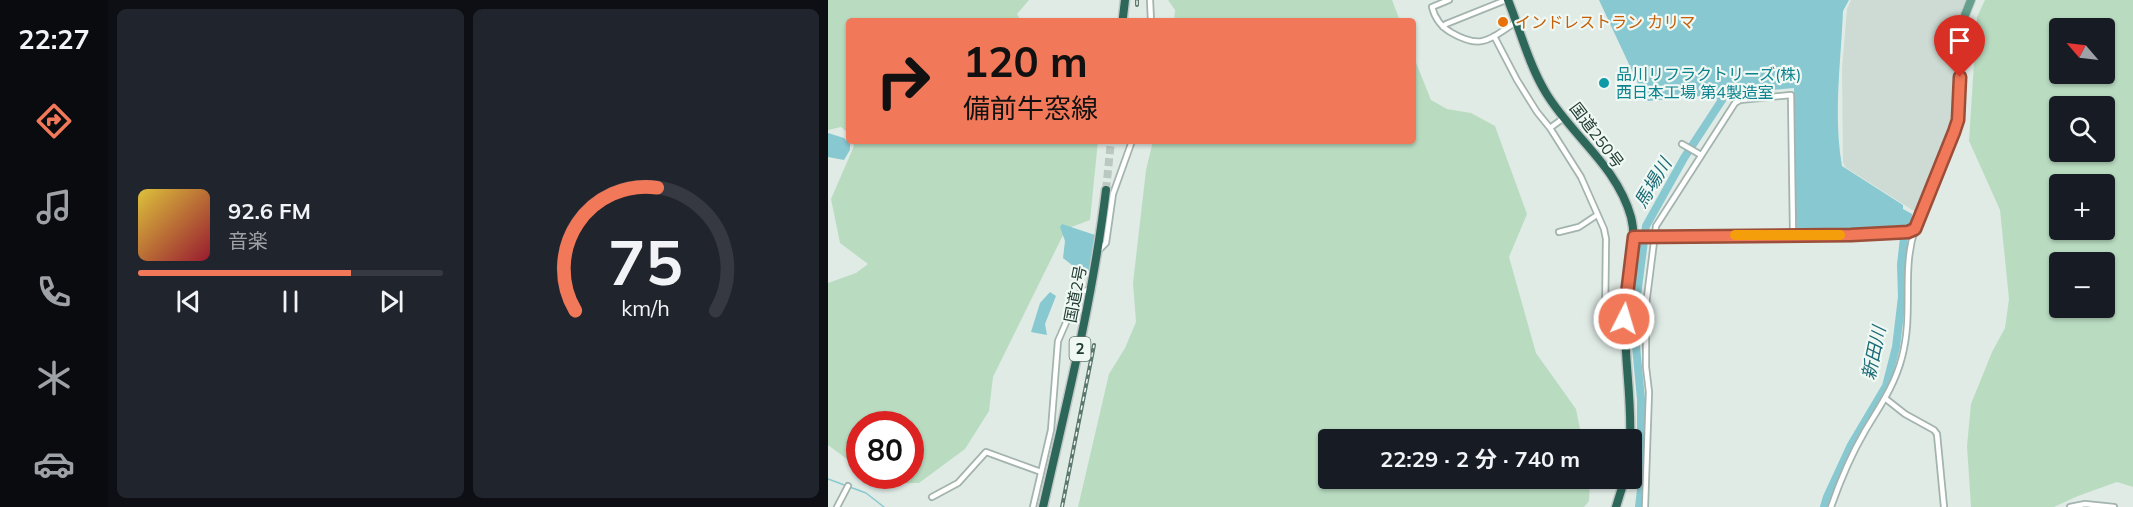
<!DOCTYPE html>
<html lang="ja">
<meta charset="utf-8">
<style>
:root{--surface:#171b24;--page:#20242c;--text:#f1f3f6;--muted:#9ea1a6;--line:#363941;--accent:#f17858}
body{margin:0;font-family:Mulish,"Noto Sans JP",sans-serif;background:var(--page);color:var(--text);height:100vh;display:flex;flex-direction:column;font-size:22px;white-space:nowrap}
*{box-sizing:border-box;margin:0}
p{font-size:20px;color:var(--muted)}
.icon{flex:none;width:33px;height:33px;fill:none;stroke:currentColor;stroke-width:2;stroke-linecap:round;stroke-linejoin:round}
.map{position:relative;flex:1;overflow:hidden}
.side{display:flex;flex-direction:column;gap:9px;padding:9px;background:#0d0f14;width:720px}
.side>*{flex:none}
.guide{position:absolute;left:18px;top:18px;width:570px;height:126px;border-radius:6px;box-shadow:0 2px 4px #0004;background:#f17858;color:#111;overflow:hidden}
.needle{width:39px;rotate:298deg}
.fabs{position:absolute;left:1221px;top:18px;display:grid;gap:12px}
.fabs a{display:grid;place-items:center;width:66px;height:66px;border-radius:6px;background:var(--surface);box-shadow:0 2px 4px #0004;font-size:30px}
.speed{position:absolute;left:18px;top:411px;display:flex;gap:12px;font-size:30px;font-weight:700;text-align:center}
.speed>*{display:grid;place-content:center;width:78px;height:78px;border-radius:50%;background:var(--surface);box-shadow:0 2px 4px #0004;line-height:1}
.speed .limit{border:9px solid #d22;background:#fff;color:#111}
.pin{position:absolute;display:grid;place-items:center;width:51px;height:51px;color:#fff;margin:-62px -26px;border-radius:50% 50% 50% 0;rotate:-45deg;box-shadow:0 0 6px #0007}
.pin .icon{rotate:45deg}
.me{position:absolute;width:66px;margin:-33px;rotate:5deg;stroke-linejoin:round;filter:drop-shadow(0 0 4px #0008)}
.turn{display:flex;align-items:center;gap:21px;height:126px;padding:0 18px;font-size:27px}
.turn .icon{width:78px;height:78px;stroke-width:2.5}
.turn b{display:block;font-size:42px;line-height:51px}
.side .card{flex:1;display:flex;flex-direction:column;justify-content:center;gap:9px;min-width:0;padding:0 21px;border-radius:9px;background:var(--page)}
.side .dial{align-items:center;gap:0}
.dial svg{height:156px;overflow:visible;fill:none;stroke:var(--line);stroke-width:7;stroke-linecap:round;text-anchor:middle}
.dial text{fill:var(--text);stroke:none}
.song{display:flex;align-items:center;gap:18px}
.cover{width:72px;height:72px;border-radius:9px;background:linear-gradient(135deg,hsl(50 70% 55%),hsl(350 70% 35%))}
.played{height:6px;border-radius:3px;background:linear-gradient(90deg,var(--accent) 70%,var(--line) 70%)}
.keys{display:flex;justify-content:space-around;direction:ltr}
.side .tiles{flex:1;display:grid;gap:9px;grid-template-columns:repeat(2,1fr)}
.trip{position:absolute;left:490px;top:429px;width:324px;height:60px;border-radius:6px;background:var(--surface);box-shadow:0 2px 4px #0004;font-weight:700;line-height:60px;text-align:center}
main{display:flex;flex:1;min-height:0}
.dock{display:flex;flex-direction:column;width:108px;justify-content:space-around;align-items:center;background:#090b0e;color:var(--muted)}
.dock .icon{width:42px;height:42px}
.dock .active{color:var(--accent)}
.dock b{font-size:27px;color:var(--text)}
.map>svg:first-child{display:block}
.built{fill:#cedbd4}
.green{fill:#b9dcc1;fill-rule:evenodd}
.water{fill:#88c8d0}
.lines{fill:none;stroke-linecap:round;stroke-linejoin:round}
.stream{stroke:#88c8d0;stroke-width:1.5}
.river{stroke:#88c8d0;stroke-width:8}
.highway-tunnel{stroke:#bac8c2;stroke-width:8;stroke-dasharray:8 4;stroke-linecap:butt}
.street-casing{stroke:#a3b3ad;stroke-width:8}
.primary-casing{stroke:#c1c8c6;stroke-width:10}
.highway-casing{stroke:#c1c8c6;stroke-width:11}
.street{stroke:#fff;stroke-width:4.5}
.primary{stroke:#65a08f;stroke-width:8}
.highway{stroke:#2d6759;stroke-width:8}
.rail-casing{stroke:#5b776e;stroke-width:4}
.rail{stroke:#f0f8f4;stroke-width:1.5;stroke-dasharray:4.5;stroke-linecap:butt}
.route-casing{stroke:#9d4e39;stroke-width:15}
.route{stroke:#f17858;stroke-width:10}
.slow{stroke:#f59e0b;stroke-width:10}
.food-dot{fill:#e8710a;stroke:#f0f8f4;stroke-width:2}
.culture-dot{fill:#0f9aa8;stroke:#f0f8f4;stroke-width:2}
.labels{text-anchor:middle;stroke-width:4.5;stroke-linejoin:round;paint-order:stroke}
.shield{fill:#f0f8f4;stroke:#5f746d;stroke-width:1.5}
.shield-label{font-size:15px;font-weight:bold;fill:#213b33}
.food-label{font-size:16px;fill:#c56008;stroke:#f0f8f4;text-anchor:start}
.culture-label{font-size:16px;fill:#0d838f;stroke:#f0f8f4;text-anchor:start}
.street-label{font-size:16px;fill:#213b33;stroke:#f0f8f4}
.water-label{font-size:18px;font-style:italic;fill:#1b6b76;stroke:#f0f8f4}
</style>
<main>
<nav class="dock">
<b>22:27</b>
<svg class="icon active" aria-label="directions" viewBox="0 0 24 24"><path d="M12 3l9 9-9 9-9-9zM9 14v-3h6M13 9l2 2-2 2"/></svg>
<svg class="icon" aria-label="music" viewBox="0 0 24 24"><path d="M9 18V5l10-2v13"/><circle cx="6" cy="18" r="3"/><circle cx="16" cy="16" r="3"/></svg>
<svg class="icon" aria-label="phone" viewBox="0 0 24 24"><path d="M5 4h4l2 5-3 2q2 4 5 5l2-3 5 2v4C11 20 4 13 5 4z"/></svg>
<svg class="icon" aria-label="climate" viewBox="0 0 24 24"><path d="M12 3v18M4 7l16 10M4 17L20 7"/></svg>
<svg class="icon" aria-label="car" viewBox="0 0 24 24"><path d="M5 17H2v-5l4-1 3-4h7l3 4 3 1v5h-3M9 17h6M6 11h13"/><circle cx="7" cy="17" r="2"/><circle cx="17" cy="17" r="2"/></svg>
</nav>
<section class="side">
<div class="tiles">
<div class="card">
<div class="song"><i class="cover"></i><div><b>92.6 FM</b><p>音楽</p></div></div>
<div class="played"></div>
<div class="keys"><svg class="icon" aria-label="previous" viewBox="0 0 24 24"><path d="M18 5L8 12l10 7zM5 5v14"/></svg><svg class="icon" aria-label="pause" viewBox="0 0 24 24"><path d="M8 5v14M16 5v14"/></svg><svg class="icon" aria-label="next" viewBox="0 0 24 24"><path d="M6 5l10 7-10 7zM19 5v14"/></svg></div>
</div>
<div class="card dial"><svg viewBox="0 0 100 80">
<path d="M14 69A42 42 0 1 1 86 69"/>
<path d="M14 69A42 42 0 0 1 56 6" stroke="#f17858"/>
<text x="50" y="56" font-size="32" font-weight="700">75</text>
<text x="50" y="72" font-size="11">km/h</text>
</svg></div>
</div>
</section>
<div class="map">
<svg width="1305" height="507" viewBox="0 0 1305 507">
<rect width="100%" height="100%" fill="#e0ebe6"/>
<path class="built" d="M 1023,0 L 1139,0 L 1126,124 L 1085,226 L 1086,211 L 1017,167 L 1015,162 L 1014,69 L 1019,9 Z"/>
<path class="green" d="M 0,0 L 201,0 L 189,14 L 193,21 L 21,21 L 21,134 L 13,127 L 0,130 Z
M 340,0 L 564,0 L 572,21 L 346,21 L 347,10 Z
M 1157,0 L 1305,0 L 1305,487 L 1289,482 L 1250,496 L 1226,507 L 1143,507 L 1139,446 L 1143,404 L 1164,352 L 1177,328 L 1181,299 L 1172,210 L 1141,141 L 1149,17 ZM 1232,28 L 1276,28 L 1276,74 L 1232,74 ZM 1232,106 L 1276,106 L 1276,152 L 1232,152 ZM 1232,184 L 1276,184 L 1276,230 L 1232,230 ZM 1232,262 L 1276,262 L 1276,308 L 1232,308 Z
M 585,55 L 603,100 L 619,109 L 643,113 L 667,126 L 699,214 L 681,257 L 708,353 L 748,409 L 754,439 L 501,440 L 501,478 L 762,479 L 761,501 L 756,507 L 250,507 L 281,374 L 297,348 L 308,322 L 305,283 L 318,170 L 325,141 L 585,141 Z
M 24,141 L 270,141 L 262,220 L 238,229 L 165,377 L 161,411 L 137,449 L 91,483 L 36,484 L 23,462 L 0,445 L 0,283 L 28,273 L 40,264 L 12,243 L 3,199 L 26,146 ZM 32,424 L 82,424 L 82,476 L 32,476 Z"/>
<path class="water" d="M 771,0 L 1021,0 L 1015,11 C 1013,62 1005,115 1014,166 L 1075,205 L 1075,209 L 1084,214 L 1083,227 L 967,232 L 966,88 L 912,93 L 906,100 L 882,99 L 883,95 L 820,101 L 813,90 Z
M 0,133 L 16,138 L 22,144 L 22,150 L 16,160 L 0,157 Z
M 234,224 L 267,235 L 263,269 L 260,271 L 249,269 L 235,258 L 237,241 L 232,227 Z
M 222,292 L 228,296 L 217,324 L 219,335 L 203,332 L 212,303 Z"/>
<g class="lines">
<path class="stream" d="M 0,479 L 38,493 L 56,507"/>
<path class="river" d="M 811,507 L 813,490 L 813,399 L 807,336 L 809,295 L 818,226 L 856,158 L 894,100
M 996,507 L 999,497 L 1023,445 L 1058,386 L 1068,347 L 1074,297 L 1073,265 L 1077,228"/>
<path class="highway-tunnel" d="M 278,190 L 283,141"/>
<defs>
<path id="street" d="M 322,0 L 323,21
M 621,0 L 604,7 C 607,19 613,27 624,33 C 654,50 662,39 688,22
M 615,27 L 618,24 L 678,0
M 666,36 L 689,80 L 709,112 L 722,128 L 753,177 L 776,229 L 778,239 L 777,319 L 797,319
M 722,128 L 737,117
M 854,144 L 873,155
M 731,232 L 751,227 L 769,215
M 270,251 L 278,243 L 285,194 L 304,141
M 1058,399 L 1077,414 L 1106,430 L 1109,434 L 1116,507
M 104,497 L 130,483 L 158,452 L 213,472
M 9,507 L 20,486
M 205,507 L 223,430 L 230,341 L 250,295 L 254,291 L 264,290
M 817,507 L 821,392 L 818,367 L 818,305 L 828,226 L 907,103 L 912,100 L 963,95 L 965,234
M 1003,507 C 1012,481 1023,455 1037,431 C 1052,406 1067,385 1074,357 C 1086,312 1073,271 1087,229
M 1242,507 L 1257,504 L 1286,507"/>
<path id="primary" d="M 806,237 L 1023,235 L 1080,232 L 1087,229 L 1130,120 L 1133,34 L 1137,15 L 1143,0"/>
<path id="highway" d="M 680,0 C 692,30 701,65 718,93 C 744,136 789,166 803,217 C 811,248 797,284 797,316 C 796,358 804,398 802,440
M 295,17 L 297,0
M 215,507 C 239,401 265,298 278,190
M 788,507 L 797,478"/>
</defs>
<use href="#street" class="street-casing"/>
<use href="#primary" class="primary-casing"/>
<use href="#highway" class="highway-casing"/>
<use href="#street" class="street"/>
<use href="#primary" class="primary"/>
<use href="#highway" class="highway"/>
<defs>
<path id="rail" d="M 309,5 L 309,0
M 234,507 L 266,345"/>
</defs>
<use href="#rail" class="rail-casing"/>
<use href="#rail" class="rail"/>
</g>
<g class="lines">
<defs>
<path id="route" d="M 796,319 L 806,237 L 1023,235 L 1080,232 L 1087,229 L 1126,132 L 1130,120 L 1132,77"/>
</defs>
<use href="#route" class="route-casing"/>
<use href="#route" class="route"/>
<path class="slow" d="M 907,235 L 1012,235"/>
</g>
<circle class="food-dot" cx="675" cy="22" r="6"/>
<circle class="culture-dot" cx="776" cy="83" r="6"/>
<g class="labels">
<rect class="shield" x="241.5" y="337" width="21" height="24" rx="4.5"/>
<g class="shield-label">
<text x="252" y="354">2</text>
</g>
<g class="food-label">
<text x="687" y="28">インドレストラン カリマ</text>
</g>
<g class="culture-label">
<text x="788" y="80">品川リフラクトリーズ(株)<tspan x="788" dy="18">西日本工場 第4製造室</tspan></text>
</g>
<g class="street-label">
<text transform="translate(769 135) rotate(53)" y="6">国道250号</text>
<text transform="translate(247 294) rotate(-79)" y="6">国道2号</text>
</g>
<g class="water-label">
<text transform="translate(825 183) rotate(-59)" y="6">馬場川</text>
<text transform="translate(1046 353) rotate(-78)" y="6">新田川</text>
</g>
</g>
</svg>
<div class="fabs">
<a><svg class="needle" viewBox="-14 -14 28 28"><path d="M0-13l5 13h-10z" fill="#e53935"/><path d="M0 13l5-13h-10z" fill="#9ea1a6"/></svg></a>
<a><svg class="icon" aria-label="search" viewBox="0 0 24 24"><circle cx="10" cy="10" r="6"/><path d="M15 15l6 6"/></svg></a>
<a>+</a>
<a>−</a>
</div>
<div class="speed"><div class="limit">80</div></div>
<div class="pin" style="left:1132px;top:77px;background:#d93025"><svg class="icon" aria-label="arrive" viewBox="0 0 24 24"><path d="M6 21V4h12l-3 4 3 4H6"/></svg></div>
<svg class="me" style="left:796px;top:319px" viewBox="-20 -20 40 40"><circle r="17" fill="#f17858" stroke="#fff" stroke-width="3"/><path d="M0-11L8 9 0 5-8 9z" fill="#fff"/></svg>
<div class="trip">22:29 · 2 分 · 740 m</div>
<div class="guide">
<div class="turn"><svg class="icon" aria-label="right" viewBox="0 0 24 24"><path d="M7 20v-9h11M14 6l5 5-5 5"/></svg><div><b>120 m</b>備前牛窓線</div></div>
</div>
</div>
</main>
